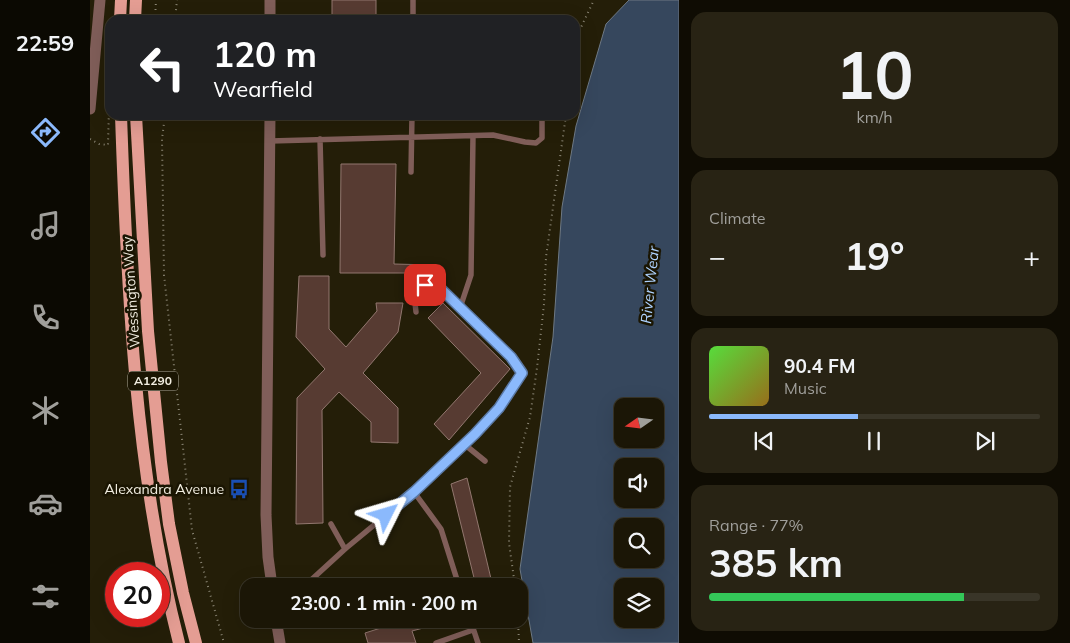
<!DOCTYPE html>
<meta charset="utf-8">
<style>
:root{--surface:#1b1606;--page:#282314;--text:#f1f3f6;--muted:#a09f9b;--line:#393528;--accent:#8bb9fc}
body{margin:0;font-family:Mulish,sans-serif;background:var(--page);color:var(--text);height:100vh;display:flex;flex-direction:column;font-size:19px;white-space:nowrap}
*{box-sizing:border-box;margin:0}
p{font-size:16px;color:var(--muted)}
.icon{flex:none;width:28px;height:28px;fill:none;stroke:currentColor;stroke-width:2;stroke-linecap:round;stroke-linejoin:round}
.map{position:relative;flex:1;overflow:hidden}
.sheet{display:flex;flex-direction:column;gap:12px;padding:12px;background:#0f0c03;width:391px}
.sheet>*{flex:none}
.banner{position:absolute;left:15px;top:15px;width:475px;height:105px;border-radius:15px;box-shadow:0 5px 20px #0002,0 0 0 1px var(--line);background:#202124;color:#fff;overflow:hidden}
.needle{width:32px;rotate:256deg}
.tools{position:absolute;left:524px;top:398px;display:grid;gap:10px}
.tools a{display:grid;place-items:center;width:50px;height:50px;border-radius:10px;background:var(--surface);box-shadow:0 5px 20px #0002,0 0 0 1px var(--line);font-size:25px}
.speed{position:absolute;left:15px;top:562px;display:flex;gap:10px;font-size:25px;font-weight:700;text-align:center}
.speed>*{display:grid;place-content:center;width:65px;height:65px;border-radius:50%;background:var(--surface);box-shadow:0 5px 20px #0002,0 0 0 1px var(--line);line-height:1}
.speed .limit{border:8px solid #d22;background:#fff;color:#111}
.pin{position:absolute;display:grid;place-items:center;width:42px;height:42px;color:#fff;margin:-21px;border-radius:10px;box-shadow:0 2px 8px #0006}
.me{position:absolute;width:55px;margin:-28px;rotate:50deg;stroke-linejoin:round;filter:drop-shadow(0 0 4px #0008)}
.turn{display:flex;align-items:center;gap:18px;height:105px;padding:0 25px;font-size:22px}
.turn .icon{width:65px;height:65px;stroke-width:2.5}
.turn b{display:block;font-size:35px;line-height:42px}
.big{font-size:38px;font-weight:700;line-height:1.1}
.sheet .widget{flex:1;display:flex;flex-direction:column;justify-content:center;gap:8px;min-width:0;padding:0 18px;border-radius:15px;background:var(--page)}
.sheet .dial{align-items:center;gap:0}
.dial b{font-size:65px;line-height:1}
.song{display:flex;align-items:center;gap:15px}
.cover{width:60px;height:60px;border-radius:8px;background:linear-gradient(135deg,hsl(110 70% 55%),hsl(40 70% 35%))}
.played{height:5px;border-radius:2px;background:linear-gradient(90deg,var(--accent) 45%,var(--line) 45%)}
.keys{display:flex;justify-content:space-around;direction:ltr}
.heat{display:flex;justify-content:space-between;align-items:center;font-size:28px;direction:ltr}
.charge{height:8px;border-radius:4px;background:linear-gradient(90deg,#34c759 77%,var(--line) 0)}
.trip{position:absolute;left:150px;top:578px;width:288px;height:50px;border-radius:15px;background:var(--surface);box-shadow:0 5px 20px #0002,0 0 0 1px var(--line);font-weight:700;line-height:50px;text-align:center}
main{display:flex;flex:1;min-height:0}
.tab-bar{display:flex;flex-direction:column;width:90px;justify-content:space-around;align-items:center;background:#0b0902;color:var(--muted)}
.tab-bar .icon{width:35px;height:35px}
.tab-bar .current{color:var(--accent)}
.tab-bar b{font-size:22px;color:var(--text)}
.map>svg:first-child{display:block}
.water{fill:#36475d;stroke:#6e7984;fill-rule:evenodd}
.building{fill:#573b32;stroke:#92776f}
.lines{fill:none;stroke-linecap:round;stroke-linejoin:round}
.path{stroke:#8c8776;stroke-width:2;stroke-dasharray:1 4;stroke-linecap:butt}
.lane{stroke:#805e59;stroke-width:5.5}
.street{stroke:#805e59;stroke-width:11}
.primary{stroke:#e49d93;stroke-width:12}
.route-casing{stroke:#5a78a4;stroke-width:12}
.route{stroke:#8bb9fc;stroke-width:9}
.labels{text-anchor:middle;stroke-width:5;stroke-linejoin:round;paint-order:stroke}
.shield{fill:#1a1502;stroke:#b0ac9d;stroke-width:1}
.shield-label{font-size:12px;font-weight:bold;fill:#f1ede0}
.street-label{font-size:14px;fill:#f1ede0;stroke:#1a1502}
.poi-label{font-size:14px;fill:#f1ede0;stroke:#1a1502;text-anchor:end}
.water-label{font-size:15px;font-style:italic;fill:#add1fd;stroke:#1a1502}
</style>
<main>
<nav class="tab-bar">
<b>22:59</b>
<svg class="icon current" aria-label="directions" viewBox="0 0 24 24"><path d="M12 3l9 9-9 9-9-9zM9 14v-3h6M13 9l2 2-2 2"/></svg>
<svg class="icon" aria-label="music" viewBox="0 0 24 24"><path d="M9 18V5l10-2v13"/><circle cx="6" cy="18" r="3"/><circle cx="16" cy="16" r="3"/></svg>
<svg class="icon" aria-label="phone" viewBox="0 0 24 24"><path d="M5 4h4l2 5-3 2q2 4 5 5l2-3 5 2v4C11 20 4 13 5 4z"/></svg>
<svg class="icon" aria-label="climate" viewBox="0 0 24 24"><path d="M12 3v18M4 7l16 10M4 17L20 7"/></svg>
<svg class="icon" aria-label="car" viewBox="0 0 24 24"><path d="M5 17H2v-5l4-1 3-4h7l3 4 3 1v5h-3M9 17h6M6 11h13"/><circle cx="7" cy="17" r="2"/><circle cx="17" cy="17" r="2"/></svg>
<svg class="icon" aria-label="filters" viewBox="0 0 24 24"><path d="M4 7h16M4 17h16"/><circle cx="9" cy="7" r="2"/><circle cx="15" cy="17" r="2"/></svg>
</nav>
<div class="map">
<svg width="589" height="643" viewBox="0 0 589 643">
<rect width="100%" height="100%" fill="#241e08"/>
<path class="water" d="M 539,0 L 589,0 L 589,643 L 443,643 L 430,569 L 463,337 L 472,207 L 486,126 L 516,24 ZM 532,406 L 565,406 L 565,439 L 532,439 ZM 532,466 L 565,466 L 565,499 L 532,499 ZM 532,526 L 565,526 L 565,559 L 532,559 ZM 532,586 L 565,586 L 565,619 L 532,619 Z"/>
<path class="building" d="M 242,0 L 286,0 L 286,20 L 242,20 Z
M 251,164 L 306,164 L 304,264 L 342,265 L 342,273 L 250,273 Z
M 209,276 L 239,276 L 239,329 L 256,347 L 287,311 L 286,303 L 313,303 L 308,332 L 273,373 L 308,408 L 308,443 L 281,442 L 281,422 L 249,392 L 232,410 L 233,523 L 206,524 L 207,398 L 235,369 L 206,337 Z
M 353,303 L 420,369 L 359,440 L 344,424 L 391,373 L 338,318 Z
M 377,478 L 402,583 L 389,586 L 386,586 L 361,484 Z
M 315,619 L 335,619 L 337,627 L 322,631 L 326,643 L 278,643 L 275,633 L 316,620 Z"/>
<g class="lines">
<path class="path" d="M 65,20 L 66,0
M 85,20 L 87,0
M 485,40 L 504,0
M 75,115 L 72,139 L 74,275 L 102,530 L 134,643
M 0,139 L 9,144 L 18,145 L 20,71
M 425,586 L 419,543 L 420,487 L 440,417 L 447,368 L 454,304 L 456,257 L 476,115
M 428,619 L 429,643"/>
<path class="lane" d="M 323,20 L 323,0
M 230,139 L 233,255
M 180,141 L 403,135 L 435,142 L 446,143 L 452,138 L 452,115
M 321,172 L 322,115
M 370,308 L 381,275 L 383,136
M 374,444 L 395,461
M 324,492 L 351,529 L 369,586
M 241,524 L 255,549
M 211,586 L 220,581 L 255,549 L 324,492 L 385,434 L 409,408 L 432,373 L 421,357 L 347,285 L 323,285 L 326,312
M 380,619 L 388,643
M 346,643 L 383,630"/>
<path class="street" d="M 180,0 L 180,20
M 0,109 L 10,0
M 180,115 L 176,515 L 178,557 L 182,586
M 186,619 L 190,643"/>
<path class="primary" d="M 30,20 L 31,0
M 45,20 L 46,0
M 31,115 C 37,292 45,471 89,643
M 46,115 L 58,331 L 71,462 L 79,524 L 93,593 L 106,643"/>
</g>
<g class="lines">
<defs>
<path id="route" d="M 296,515 L 324,492 L 385,434 L 409,408 L 432,373 L 421,357 L 347,285 L 335,285"/>
</defs>
<use href="#route" class="route-casing"/>
<use href="#route" class="route"/>
</g>
<defs>
<symbol id="bus-bare" viewBox="-9 -9 18 18"><path d="M-5-6H5V4H4V6H2V4H-2V6H-4V4H-5ZM-3.5-4V0h7V-4ZM-3.5 1.2v1.5H-2V1.2ZM2 1.2v1.5H3.5V1.2Z" fill="#1a4fb4" stroke="#1a1502" stroke-width="2.5" paint-order="stroke"/></symbol>
</defs>
<g fill-rule="evenodd">
<use href="#bus-bare" x="135" y="475" width="28" height="28"/>
</g>
<g class="labels">
<rect class="shield" x="38" y="371.5" width="50" height="19" rx="4"/>
<g class="shield-label">
<text x="63" y="385">A1290</text>
</g>
<g class="street-label">
<text transform="translate(41 292) rotate(-94)" y="5">Wessington Way</text>
</g>
<g class="poi-label">
<text x="134" y="494">Alexandra Avenue</text>
</g>
<g class="water-label">
<text transform="translate(560 285) rotate(-84)" y="5">River Wear</text>
</g>
</g>
</svg>
<div class="tools">
<a><svg class="needle" viewBox="-14 -14 28 28"><path d="M0-13l5 13h-10z" fill="#e53935"/><path d="M0 13l5-13h-10z" fill="#a09f9b"/></svg></a>
<a><svg class="icon" aria-label="sound" viewBox="0 0 24 24"><path d="M4 9h4l5-4v14l-5-4H4zM17 9q2 3 0 6"/></svg></a>
<a><svg class="icon" aria-label="search" viewBox="0 0 24 24"><circle cx="10" cy="10" r="6"/><path d="M15 15l6 6"/></svg></a>
<a><svg class="icon" aria-label="layers" viewBox="0 0 24 24"><path d="M12 4l9 5-9 5-9-5zM3 14l9 5 9-5"/></svg></a>
</div>
<div class="speed"><div class="limit">20</div></div>
<div class="pin" style="left:335px;top:285px;background:#d93025"><svg class="icon" aria-label="arrive" viewBox="0 0 24 24"><path d="M6 21V4h12l-3 4 3 4H6"/></svg></div>
<svg class="me" style="left:296px;top:515px" viewBox="-20 -20 40 40"><path d="M0-17L14 15 0 8-14 15z" fill="#8bb9fc" stroke="#fff" stroke-width="4"/></svg>
<div class="trip">23:00 · 1 min · 200 m</div>
<div class="banner">
<div class="turn"><svg class="icon" aria-label="left" viewBox="0 0 24 24"><path d="M17 20v-9H6M10 6l-5 5 5 5"/></svg><div><b>120 m</b>Wearfield</div></div>
</div>
</div>
<section class="sheet">
<div class="widget dial"><b>10</b><p>km/h</p></div>
<div class="widget"><p>Climate</p>
<div class="heat"><a>−</a><b class="big">19°</b><a>+</a></div>
</div>
<div class="widget">
<div class="song"><i class="cover"></i><div><b>90.4 FM</b><p>Music</p></div></div>
<div class="played"></div>
<div class="keys"><svg class="icon" aria-label="previous" viewBox="0 0 24 24"><path d="M18 5L8 12l10 7zM5 5v14"/></svg><svg class="icon" aria-label="pause" viewBox="0 0 24 24"><path d="M8 5v14M16 5v14"/></svg><svg class="icon" aria-label="next" viewBox="0 0 24 24"><path d="M6 5l10 7-10 7zM19 5v14"/></svg></div>
</div>
<div class="widget"><p>Range · 77%</p><b class="big">385 km</b><div class="charge"></div></div>
</section>
</main>
